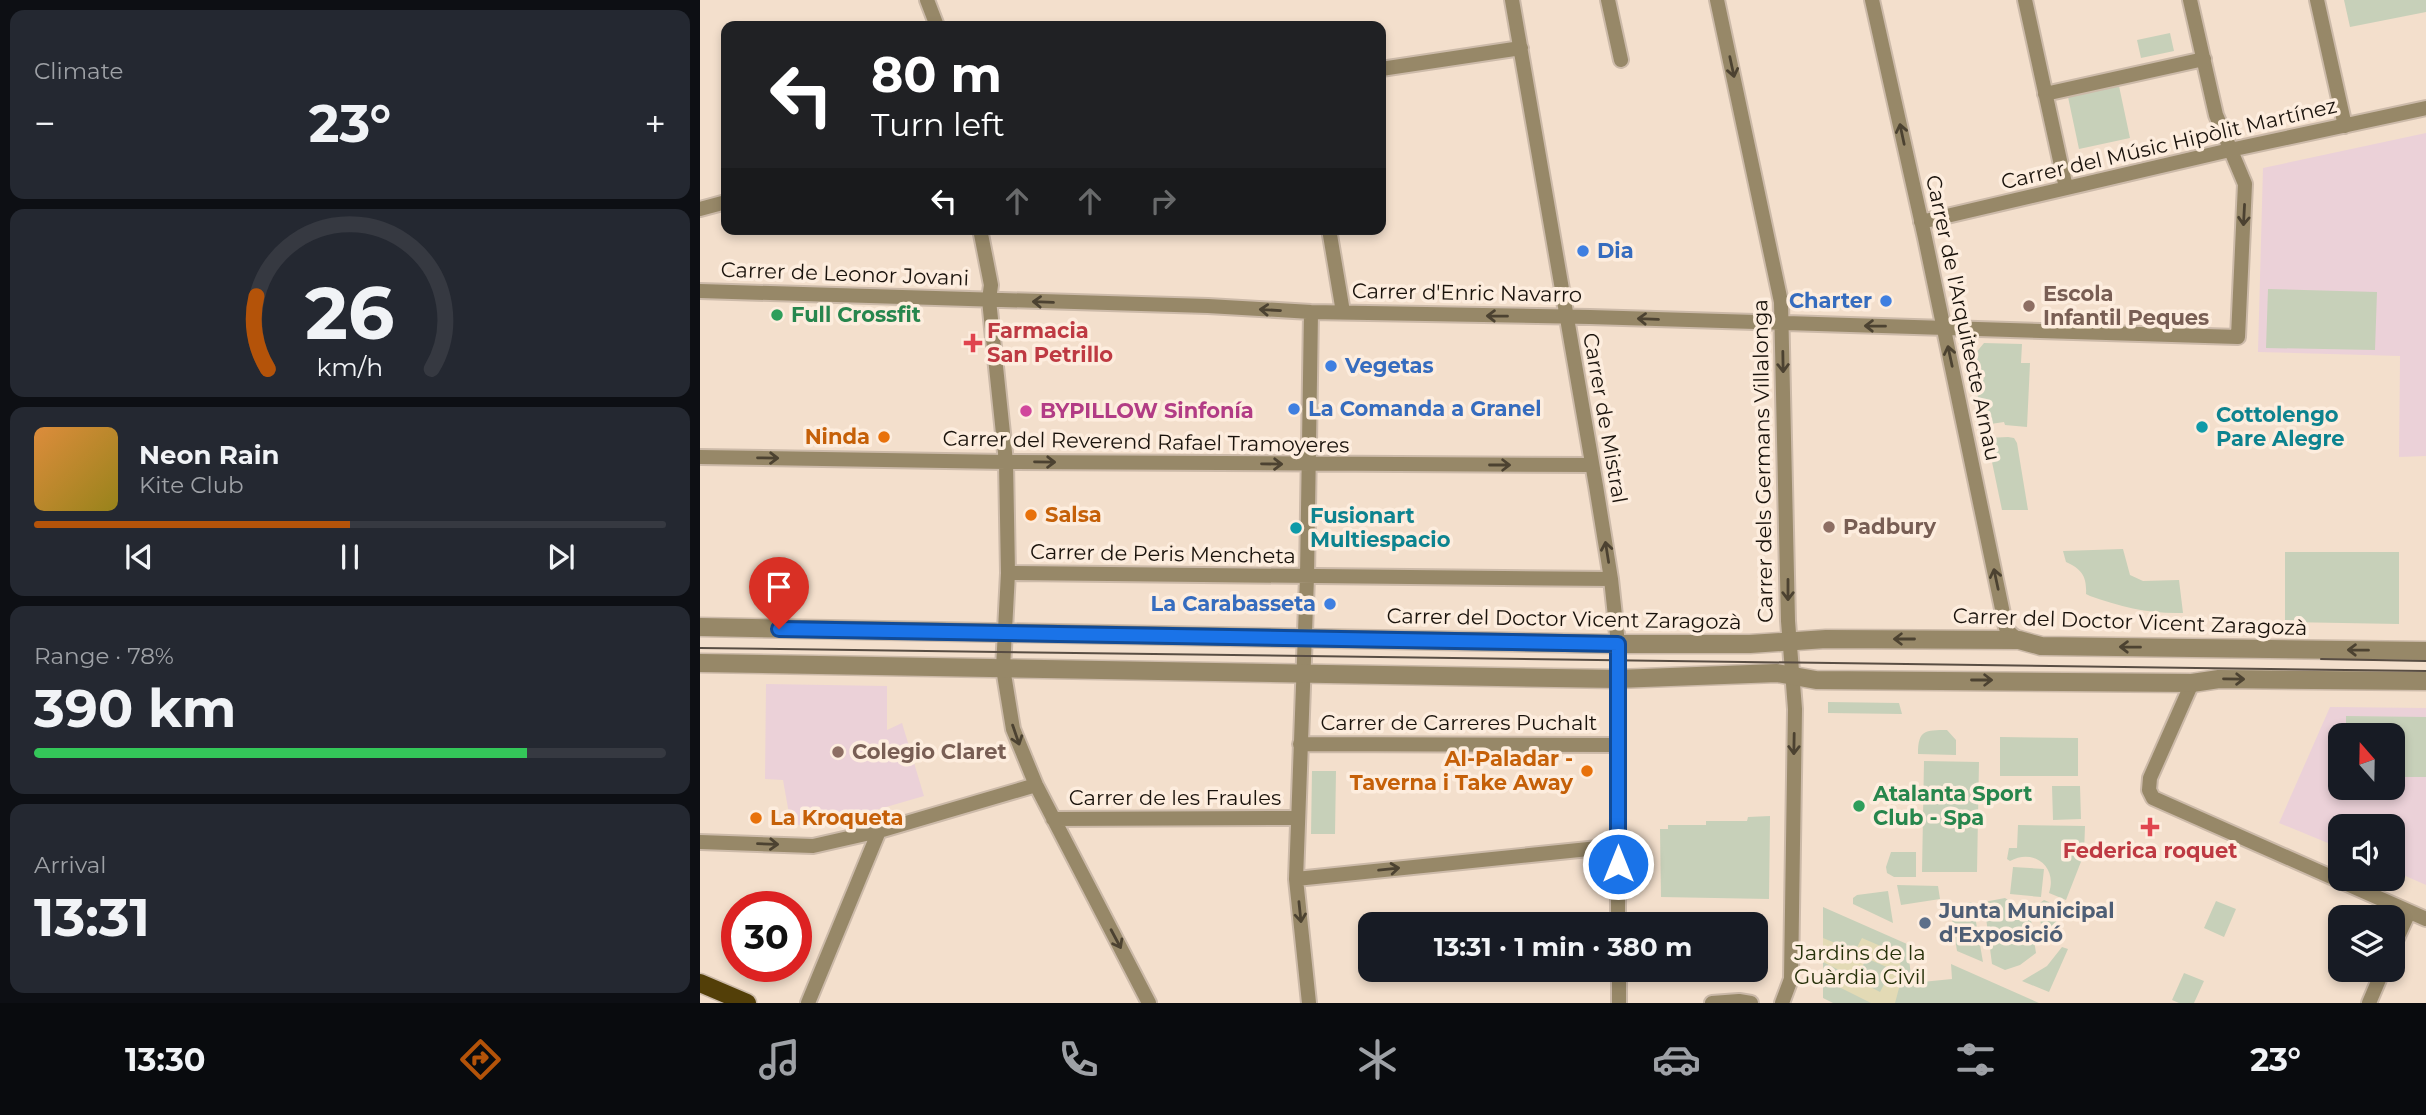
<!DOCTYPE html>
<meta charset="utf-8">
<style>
:root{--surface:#171b24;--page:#242831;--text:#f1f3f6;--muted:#9ea1a6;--line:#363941;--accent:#b45309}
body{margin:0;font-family:Montserrat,sans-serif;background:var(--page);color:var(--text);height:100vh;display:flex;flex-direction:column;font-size:26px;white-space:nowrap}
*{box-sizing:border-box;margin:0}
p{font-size:23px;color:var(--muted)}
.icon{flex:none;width:38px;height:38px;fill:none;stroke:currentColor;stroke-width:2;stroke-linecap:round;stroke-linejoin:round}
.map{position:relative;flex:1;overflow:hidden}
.sheet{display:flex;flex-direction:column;gap:10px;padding:10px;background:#0d0f14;width:700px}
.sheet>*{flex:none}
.top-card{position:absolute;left:21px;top:21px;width:665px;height:214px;border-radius:14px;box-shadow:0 4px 10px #0003;background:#202124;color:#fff;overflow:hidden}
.needle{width:46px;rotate:340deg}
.tools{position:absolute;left:1628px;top:723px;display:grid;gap:14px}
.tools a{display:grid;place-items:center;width:77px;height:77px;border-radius:14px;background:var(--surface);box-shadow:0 4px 10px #0003;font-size:35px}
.speed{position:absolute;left:21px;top:891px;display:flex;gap:14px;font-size:35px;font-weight:700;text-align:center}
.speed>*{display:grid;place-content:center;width:91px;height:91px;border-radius:50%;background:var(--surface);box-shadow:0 4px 10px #0003;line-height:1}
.speed .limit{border:10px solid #d22;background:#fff;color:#111}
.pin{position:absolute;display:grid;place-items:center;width:60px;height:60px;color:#fff;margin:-72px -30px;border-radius:50% 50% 50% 0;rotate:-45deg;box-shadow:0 0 7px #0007}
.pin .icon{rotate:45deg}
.me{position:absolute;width:77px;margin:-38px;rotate:0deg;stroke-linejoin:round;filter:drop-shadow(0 0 5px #0008)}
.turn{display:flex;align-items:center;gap:24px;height:147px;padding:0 35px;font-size:32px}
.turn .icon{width:91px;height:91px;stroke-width:2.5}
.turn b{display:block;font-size:49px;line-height:60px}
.lanes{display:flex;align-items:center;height:66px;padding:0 35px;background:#0003;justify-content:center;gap:35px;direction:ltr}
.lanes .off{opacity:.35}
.big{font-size:52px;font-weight:700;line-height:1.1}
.sheet .widget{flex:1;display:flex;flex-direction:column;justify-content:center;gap:10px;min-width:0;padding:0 24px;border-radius:14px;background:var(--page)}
.sheet .dial{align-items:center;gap:0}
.dial svg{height:182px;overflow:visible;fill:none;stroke:var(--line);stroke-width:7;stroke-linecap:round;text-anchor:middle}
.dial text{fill:var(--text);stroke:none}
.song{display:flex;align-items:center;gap:21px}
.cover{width:84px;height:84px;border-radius:10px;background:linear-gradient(135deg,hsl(30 70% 55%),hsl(50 70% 35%))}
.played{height:7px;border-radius:4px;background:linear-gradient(90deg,var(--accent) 50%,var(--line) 50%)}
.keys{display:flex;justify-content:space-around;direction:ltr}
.heat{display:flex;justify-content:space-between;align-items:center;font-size:38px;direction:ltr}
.charge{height:10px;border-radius:5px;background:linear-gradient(90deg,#34c759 78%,var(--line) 0)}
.trip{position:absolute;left:658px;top:912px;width:410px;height:70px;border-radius:14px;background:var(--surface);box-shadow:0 4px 10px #0003;font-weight:700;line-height:70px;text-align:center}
.tab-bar{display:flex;height:112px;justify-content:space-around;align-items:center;background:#090b0e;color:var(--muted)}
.tab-bar .icon{width:49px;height:49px}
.tab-bar .on{color:var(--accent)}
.tab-bar b{font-size:32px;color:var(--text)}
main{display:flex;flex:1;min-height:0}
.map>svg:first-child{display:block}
.education{fill:#ebd1d8;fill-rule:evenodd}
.green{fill:#c7d0b9}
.sand{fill:#e3dab5;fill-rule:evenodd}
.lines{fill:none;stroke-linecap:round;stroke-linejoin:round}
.minor-casing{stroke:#ccbaa9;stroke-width:18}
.tertiary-casing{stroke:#ccbaa9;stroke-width:21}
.primary-casing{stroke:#ccbaa9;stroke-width:21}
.minor{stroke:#978868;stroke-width:14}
.tertiary{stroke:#978868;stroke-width:18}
.primary{stroke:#533f08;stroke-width:18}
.tram{stroke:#584d43;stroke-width:2}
.oneway{stroke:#4c4231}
.route-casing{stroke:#114b97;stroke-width:18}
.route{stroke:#1a73e8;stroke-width:12}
.shop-dot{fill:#3f7fe0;stroke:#fdedde;stroke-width:2.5}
.education-dot{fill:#8d6e63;stroke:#fdedde;stroke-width:2.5}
.leisure-dot{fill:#2e9e5b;stroke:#fdedde;stroke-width:2.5}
.health-dot{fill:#e0444e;stroke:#fdedde;stroke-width:2.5}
.hotel-dot{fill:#d1479c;stroke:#fdedde;stroke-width:2.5}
.culture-dot{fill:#0f9aa8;stroke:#fdedde;stroke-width:2.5}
.food-dot{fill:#e8710a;stroke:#fdedde;stroke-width:2.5}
.service-dot{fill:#5c6f8a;stroke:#fdedde;stroke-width:2.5}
.labels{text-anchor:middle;stroke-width:7;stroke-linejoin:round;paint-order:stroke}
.street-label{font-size:21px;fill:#1a130c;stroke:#fdedde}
.shop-label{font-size:21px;font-weight:bold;fill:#366cbe;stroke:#fdedde;text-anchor:start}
.education-label{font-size:21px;font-weight:bold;fill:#785e54;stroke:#fdedde;text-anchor:start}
.leisure-label{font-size:21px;font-weight:bold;fill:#27864d;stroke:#fdedde;text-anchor:start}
.health-label{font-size:21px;font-weight:bold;fill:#be3a42;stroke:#fdedde;text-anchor:start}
.hotel-label{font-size:21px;font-weight:bold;fill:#b23c85;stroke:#fdedde;text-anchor:start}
.culture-label{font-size:21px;font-weight:bold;fill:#0d838f;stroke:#fdedde;text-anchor:start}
.food-label{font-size:21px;font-weight:bold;fill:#c56008;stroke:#fdedde;text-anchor:end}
.service-label{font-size:21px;font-weight:bold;fill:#4e5e75;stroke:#fdedde;text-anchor:start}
.park-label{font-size:21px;fill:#27320a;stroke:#fdedde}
</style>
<main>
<section class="sheet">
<div class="widget"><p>Climate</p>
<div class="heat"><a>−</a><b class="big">23°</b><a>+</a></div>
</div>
<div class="widget dial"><svg viewBox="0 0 100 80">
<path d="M14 69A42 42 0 1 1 86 69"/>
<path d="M14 69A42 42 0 0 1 9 37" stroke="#b45309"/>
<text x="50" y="56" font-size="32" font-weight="700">26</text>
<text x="50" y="72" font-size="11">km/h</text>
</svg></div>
<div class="widget">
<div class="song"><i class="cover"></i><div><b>Neon Rain</b><p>Kite Club</p></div></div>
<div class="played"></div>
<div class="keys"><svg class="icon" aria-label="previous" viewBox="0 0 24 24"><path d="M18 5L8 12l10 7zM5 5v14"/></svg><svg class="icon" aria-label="pause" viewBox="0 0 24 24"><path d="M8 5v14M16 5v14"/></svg><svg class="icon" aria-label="next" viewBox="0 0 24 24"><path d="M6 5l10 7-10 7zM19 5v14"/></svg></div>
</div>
<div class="widget"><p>Range · 78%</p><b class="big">390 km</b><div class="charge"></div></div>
<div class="widget"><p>Arrival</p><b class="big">13:31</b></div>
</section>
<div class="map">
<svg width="1726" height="1003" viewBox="0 0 1726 1003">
<rect width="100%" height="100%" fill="#f3dfcc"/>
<path class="education" d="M 1726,133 L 1726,456 L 1699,457 L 1700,356 L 1558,352 L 1563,168 Z
M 66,684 L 187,686 L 187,730 L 202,723 L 224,796 L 124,825 L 91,825 L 83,780 L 65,779 Z
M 1630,707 L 1726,708 L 1726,885 L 1692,870 L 1692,826 L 1640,826 L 1640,848 L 1579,823 ZM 1640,735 L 1692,735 L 1692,788 L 1640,788 Z"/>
<path class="green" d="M 1644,0 L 1726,0 L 1726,12 L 1650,27 Z
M 1470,33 L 1474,51 L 1441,58 L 1437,40 Z
M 1419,86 L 1430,138 L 1379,149 L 1368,97 Z
M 1568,289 L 1677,292 L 1675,350 L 1566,348 Z
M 1284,343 L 1322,344 L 1321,363 L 1330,363 L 1327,427 L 1305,425 L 1304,422 L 1284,425 L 1270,360 Z
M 1308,437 L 1314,438 L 1317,443 L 1328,510 L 1302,510 L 1287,438 Z
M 1423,549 L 1430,575 L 1443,581 L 1479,580 L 1483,613 C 1449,614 1422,607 1390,596 L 1386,594 C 1387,577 1382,569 1366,562 L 1363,551 Z
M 1585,552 L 1699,552 L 1699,624 L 1585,622 Z
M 1128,702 L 1199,703 L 1202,714 L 1128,713 Z
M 1646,716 L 1726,717 L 1726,777 L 1692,777 L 1692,735 L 1646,735 Z
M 1247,730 L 1256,740 L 1256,755 L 1218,754 C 1218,730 1225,730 1247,730 Z
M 1300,737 L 1378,738 L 1378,776 L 1300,776 Z
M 1224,761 L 1279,762 L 1277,872 L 1222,872 Z
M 612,771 L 636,771 L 635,834 L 611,834 Z
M 1352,786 L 1380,786 L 1381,819 L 1353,820 Z
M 1070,816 L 1069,899 L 961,897 L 960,829 L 968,829 L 968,825 L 1006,825 L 1006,821 L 1047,821 L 1048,817 Z
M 1318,825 L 1385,826 L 1384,854 L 1366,900 L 1349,893 C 1358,866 1333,848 1310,861 L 1307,859 L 1309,848 L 1317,848 Z
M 1191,852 L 1216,852 L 1216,877 L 1194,877 L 1187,873 L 1186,867 Z
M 1313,867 L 1344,869 L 1341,897 L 1310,894 Z
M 1197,885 L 1238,886 L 1240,899 L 1201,905 Z
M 1188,891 L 1193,923 L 1153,904 L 1153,898 L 1157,895 Z
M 1305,898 L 1319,907 L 1329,907 L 1336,953 L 1320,965 L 1305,970 L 1292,964 L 1284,902 Z
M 1344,900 L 1363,908 L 1345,944 L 1337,905 Z
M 1516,901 L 1536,909 L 1524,937 L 1504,928 Z
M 1271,902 L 1273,905 L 1283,962 L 1257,951 L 1250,906 Z
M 1123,907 L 1207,944 L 1212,983 L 1252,979 L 1251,964 L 1339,1003 L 1133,1003 L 1123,998 Z
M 1362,947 L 1368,949 L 1349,992 L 1322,981 L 1347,966 Z
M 1484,973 L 1504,981 L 1494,1003 L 1479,1003 L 1472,1000 Z"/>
<path class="sand" d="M 1123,938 L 1155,951 L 1162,938 L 1199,954 L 1202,977 L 1195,1003 L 1171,1003 L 1137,986 L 1143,972 L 1123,962 ZM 1166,958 L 1189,968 L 1191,971 L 1180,992 L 1157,980 Z"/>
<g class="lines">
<defs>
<path id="minor" d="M 227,0 L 237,26
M 812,0 L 896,486 L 911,579 L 918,644 L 918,924
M 908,0 L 921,60
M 1017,0 L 1081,302 L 1088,621 L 1095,709 L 1091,979 L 1082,1003
M 1172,0 L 1225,238 L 1306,628 L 1311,634 L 1319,640
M 1325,0 L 1366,188
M 1617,0 L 1645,126
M 681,69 L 821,48
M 1345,94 L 1504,59
M 0,209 L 26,202
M 1221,222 L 1530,150 L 1726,108
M 280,229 L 291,285 L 289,300 L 306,462 L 308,573 L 303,668 L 313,729 L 336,785 L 449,1003
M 629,229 L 643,312
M 0,291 L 508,306 L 611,312 L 890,317 L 1538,337 L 1545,184 L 1516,115 L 1490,0
M 0,457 L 306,462 L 891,465
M 308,573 L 911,579
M 1492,683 L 1450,778 L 1449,790 L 1453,798 L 1726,919
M 600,744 L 917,745
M 353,819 L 597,818
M 0,842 L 113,846 L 179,831 L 336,785
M 596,879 L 918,846
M 1692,949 L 1709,912
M 919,970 L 919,1003
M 108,1003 L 179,831
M 609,1003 L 596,879 L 607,577 L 611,312
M 1012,1003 L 1039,1001 L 1051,1003
M 1669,1003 L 1683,970"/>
<path id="tertiary" d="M 0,627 L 918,644 L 1050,644 L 1126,639 L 1319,640 L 1341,646 L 1726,651
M 0,663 L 917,679 L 1077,673 L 1116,680 L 1492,683 L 1519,679 L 1726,681"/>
<path id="primary" d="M 0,983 L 47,1003"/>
</defs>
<use href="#minor" class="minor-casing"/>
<use href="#tertiary" class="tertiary-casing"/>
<use href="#primary" class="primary-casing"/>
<use href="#minor" class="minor"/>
<use href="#tertiary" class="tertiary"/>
<use href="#primary" class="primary"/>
<path class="tram" d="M 0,648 L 1726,671
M 1621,659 L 1726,661"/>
</g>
<defs><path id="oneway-shaft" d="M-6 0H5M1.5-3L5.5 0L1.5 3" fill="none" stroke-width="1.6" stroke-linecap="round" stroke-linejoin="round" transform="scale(1.75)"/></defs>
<g class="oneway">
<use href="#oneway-shaft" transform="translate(1032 67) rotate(78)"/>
<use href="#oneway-shaft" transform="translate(1202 134) rotate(-102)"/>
<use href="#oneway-shaft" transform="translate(1544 215) rotate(93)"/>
<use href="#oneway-shaft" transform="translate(343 302) rotate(-178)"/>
<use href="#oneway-shaft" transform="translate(570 310) rotate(-177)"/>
<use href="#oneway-shaft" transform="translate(797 316) rotate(-179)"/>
<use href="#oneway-shaft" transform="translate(948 319) rotate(-178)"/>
<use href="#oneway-shaft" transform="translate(1175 326) rotate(-179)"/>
<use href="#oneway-shaft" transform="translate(1250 356) rotate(-102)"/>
<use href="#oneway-shaft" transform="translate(1083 362) rotate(89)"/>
<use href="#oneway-shaft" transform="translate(68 458) rotate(1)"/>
<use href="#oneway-shaft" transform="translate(345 462) rotate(1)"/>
<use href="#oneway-shaft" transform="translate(572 464) rotate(1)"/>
<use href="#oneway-shaft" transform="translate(800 465)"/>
<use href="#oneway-shaft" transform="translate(907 552) rotate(-99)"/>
<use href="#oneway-shaft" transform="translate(1296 579) rotate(-102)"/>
<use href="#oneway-shaft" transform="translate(1088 590) rotate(90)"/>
<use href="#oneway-shaft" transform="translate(1204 639) rotate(-180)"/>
<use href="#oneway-shaft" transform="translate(1430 647) rotate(-179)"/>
<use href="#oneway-shaft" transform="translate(1658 650) rotate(-179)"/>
<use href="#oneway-shaft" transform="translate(1534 679) rotate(1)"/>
<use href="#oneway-shaft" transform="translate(1282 680)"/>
<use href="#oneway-shaft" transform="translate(316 735) rotate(71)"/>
<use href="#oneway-shaft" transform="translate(1094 744) rotate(91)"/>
<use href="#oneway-shaft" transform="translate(68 844) rotate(2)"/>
<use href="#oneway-shaft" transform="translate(689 869) rotate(-6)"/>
<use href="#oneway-shaft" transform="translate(600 912) rotate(84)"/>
<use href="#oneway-shaft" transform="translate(416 939) rotate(62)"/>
</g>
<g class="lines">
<defs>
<path id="route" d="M 79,629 L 918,644 L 918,864"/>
</defs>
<use href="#route" class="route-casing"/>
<use href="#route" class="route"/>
</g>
<g class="shop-dot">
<circle cx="883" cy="251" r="7"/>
<circle cx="1186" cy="301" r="7"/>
<circle cx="631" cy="366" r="7"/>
<circle cx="594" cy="409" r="7"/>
<circle cx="630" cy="604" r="7"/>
</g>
<g class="education-dot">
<circle cx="1329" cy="306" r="7"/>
<circle cx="1129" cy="527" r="7"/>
<circle cx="138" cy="752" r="7"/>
</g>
<g class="leisure-dot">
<circle cx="77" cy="315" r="7"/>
<circle cx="1159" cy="806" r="7"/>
</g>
<g class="health-dot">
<path d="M269.5 332.5h7v7h7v7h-7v7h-7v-7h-7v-7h7z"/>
<path d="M1446.5 816.5h7v7h7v7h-7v7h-7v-7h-7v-7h7z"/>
</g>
<circle class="hotel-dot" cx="326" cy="411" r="7"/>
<g class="culture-dot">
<circle cx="1502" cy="427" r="7"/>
<circle cx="596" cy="528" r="7"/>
</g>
<g class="food-dot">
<circle cx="184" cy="437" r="7"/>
<circle cx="331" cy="515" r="7"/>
<circle cx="887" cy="771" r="7"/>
<circle cx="56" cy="818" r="7"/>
</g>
<circle class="service-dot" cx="1225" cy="923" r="7"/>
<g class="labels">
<g class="street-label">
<text transform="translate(1469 144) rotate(-13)" y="7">Carrer del Músic Hipòlit Martínez</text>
<text transform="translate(145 274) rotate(2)" y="7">Carrer de Leonor Jovani</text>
<text transform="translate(767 293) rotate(1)" y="7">Carrer d'Enric Navarro</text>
<text transform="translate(1263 318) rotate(78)" y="7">Carrer de l'Arquitecte Arnau</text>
<text transform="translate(905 418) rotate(80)" y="7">Carrer de Mistral</text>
<text transform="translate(446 442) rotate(1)" y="7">Carrer del Reverend Rafael Tramoyeres</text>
<text transform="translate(1063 461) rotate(-91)" y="7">Carrer dels Germans Villalonga</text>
<text transform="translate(463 554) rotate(1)" y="7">Carrer de Peris Mencheta</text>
<text transform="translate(864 619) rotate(1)" y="7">Carrer del Doctor Vicent Zaragozà</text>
<text transform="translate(1430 622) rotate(2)" y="7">Carrer del Doctor Vicent Zaragozà</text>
<text x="759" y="730">Carrer de Carreres Puchalt</text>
<text x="475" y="805">Carrer de les Fraules</text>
</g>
<g class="shop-label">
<text x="897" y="258">Dia</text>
<text x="1172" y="308" text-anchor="end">Charter</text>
<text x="645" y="373">Vegetas</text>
<text x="608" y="416">La Comanda a Granel</text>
<text x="616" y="611" text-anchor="end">La Carabasseta</text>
</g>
<g class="education-label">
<text x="1343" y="301">Escola<tspan x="1343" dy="24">Infantil Peques</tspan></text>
<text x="1143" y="534">Padbury</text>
<text x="152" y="759">Colegio Claret</text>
</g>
<g class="leisure-label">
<text x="91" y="322">Full Crossfit</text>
<text x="1173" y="801">Atalanta Sport<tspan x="1173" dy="24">Club - Spa</tspan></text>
</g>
<g class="health-label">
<text x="287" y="338">Farmacia<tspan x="287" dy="24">San Petrillo</tspan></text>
<text x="1450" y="858" text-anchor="middle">Federica roquet</text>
</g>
<g class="hotel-label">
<text x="340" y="418">BYPILLOW Sinfonía</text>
</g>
<g class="culture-label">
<text x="1516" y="422">Cottolengo<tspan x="1516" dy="24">Pare Alegre</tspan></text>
<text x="610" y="523">Fusionart<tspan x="610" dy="24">Multiespacio</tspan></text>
</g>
<g class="food-label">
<text x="170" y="444">Ninda</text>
<text x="345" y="522" text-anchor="start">Salsa</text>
<text x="873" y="766">Al-Paladar -<tspan x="873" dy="24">Taverna i Take Away</tspan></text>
<text x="70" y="825" text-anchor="start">La Kroqueta</text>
</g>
<g class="service-label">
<text x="1239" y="918">Junta Municipal<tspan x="1239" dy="24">d'Exposició</tspan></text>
</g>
<g class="park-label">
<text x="1160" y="960">Jardins de la<tspan x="1160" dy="24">Guàrdia Civil</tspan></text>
</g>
</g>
</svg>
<div class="tools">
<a><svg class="needle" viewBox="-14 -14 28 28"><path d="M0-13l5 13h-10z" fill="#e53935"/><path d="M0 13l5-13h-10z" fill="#9ea1a6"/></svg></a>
<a><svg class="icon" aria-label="sound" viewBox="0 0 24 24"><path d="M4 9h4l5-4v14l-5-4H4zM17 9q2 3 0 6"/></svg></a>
<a><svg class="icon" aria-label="layers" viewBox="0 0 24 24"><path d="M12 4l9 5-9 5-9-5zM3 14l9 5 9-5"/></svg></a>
</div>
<div class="speed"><div class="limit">30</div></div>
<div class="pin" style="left:79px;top:629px;background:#d93025"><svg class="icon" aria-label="arrive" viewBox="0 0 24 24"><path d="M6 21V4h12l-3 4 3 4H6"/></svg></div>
<svg class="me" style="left:918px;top:864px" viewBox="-20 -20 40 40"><circle r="17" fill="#1a73e8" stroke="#fff" stroke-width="3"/><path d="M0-11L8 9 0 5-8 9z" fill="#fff"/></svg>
<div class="trip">13:31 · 1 min · 380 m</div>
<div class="top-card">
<div class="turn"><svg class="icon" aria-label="left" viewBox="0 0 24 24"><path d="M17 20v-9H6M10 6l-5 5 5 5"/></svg><div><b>80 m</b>Turn left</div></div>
<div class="lanes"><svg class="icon" aria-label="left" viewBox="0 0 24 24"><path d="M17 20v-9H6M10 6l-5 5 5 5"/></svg><svg class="icon off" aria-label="ahead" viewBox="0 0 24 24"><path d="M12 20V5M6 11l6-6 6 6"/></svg><svg class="icon off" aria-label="ahead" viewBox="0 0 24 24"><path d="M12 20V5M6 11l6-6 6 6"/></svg><svg class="icon off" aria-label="right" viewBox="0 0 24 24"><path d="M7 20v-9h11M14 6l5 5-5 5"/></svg></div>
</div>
</div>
</main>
<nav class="tab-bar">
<b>13:30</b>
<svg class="icon on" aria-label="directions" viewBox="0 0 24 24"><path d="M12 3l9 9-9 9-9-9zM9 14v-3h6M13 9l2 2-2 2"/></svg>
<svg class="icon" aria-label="music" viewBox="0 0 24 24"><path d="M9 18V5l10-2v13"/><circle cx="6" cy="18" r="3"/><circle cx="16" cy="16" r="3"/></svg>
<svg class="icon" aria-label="phone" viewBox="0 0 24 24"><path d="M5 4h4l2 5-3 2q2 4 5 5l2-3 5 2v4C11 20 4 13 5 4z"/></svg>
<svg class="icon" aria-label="climate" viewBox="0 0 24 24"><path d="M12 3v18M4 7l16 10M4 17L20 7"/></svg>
<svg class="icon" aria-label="car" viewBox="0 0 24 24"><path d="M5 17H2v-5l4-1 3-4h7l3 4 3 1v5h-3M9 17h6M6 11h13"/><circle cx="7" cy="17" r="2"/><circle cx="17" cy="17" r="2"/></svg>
<svg class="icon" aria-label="filters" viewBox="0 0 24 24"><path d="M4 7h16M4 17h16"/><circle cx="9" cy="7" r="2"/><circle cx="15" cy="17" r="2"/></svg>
<b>23°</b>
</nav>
